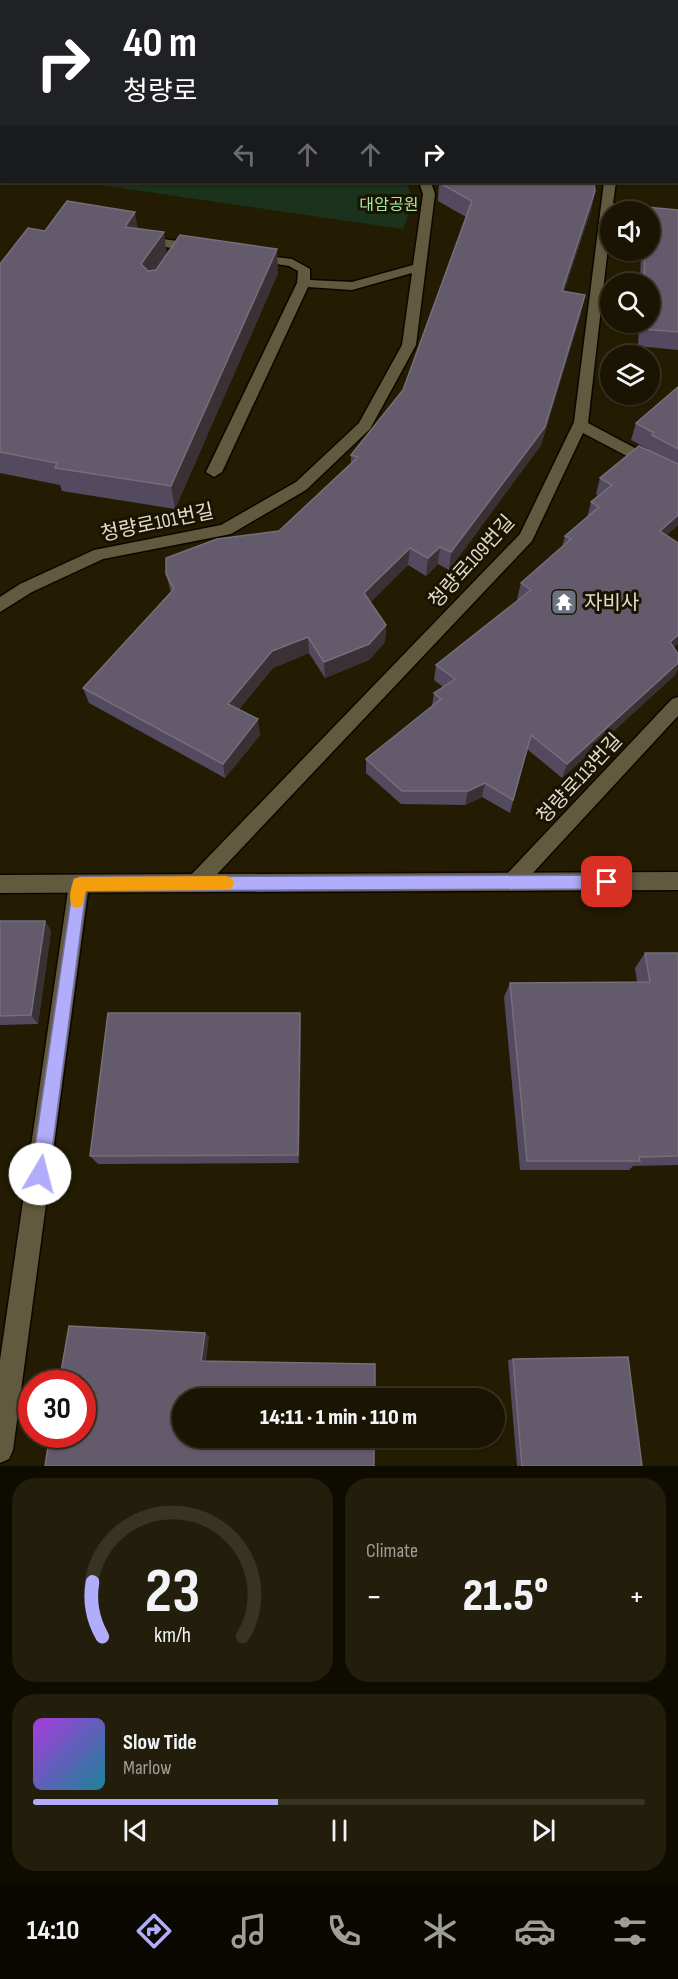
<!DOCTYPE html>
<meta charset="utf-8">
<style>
:root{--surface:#1a1502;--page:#231e0c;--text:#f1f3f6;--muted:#9f9f99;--line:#383424;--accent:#b1adfa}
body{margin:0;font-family:"Sofia Sans Condensed","Noto Sans KR",sans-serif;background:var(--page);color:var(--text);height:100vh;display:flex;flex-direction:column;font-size:22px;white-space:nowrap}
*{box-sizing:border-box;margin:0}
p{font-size:20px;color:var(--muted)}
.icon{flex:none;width:33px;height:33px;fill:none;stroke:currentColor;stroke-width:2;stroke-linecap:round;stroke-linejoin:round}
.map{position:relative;height:1466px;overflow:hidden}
.sheet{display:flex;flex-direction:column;gap:12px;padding:12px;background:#0e0c01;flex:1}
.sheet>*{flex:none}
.top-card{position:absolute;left:0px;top:0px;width:678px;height:183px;box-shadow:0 2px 4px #0004,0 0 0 2px var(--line);background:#202124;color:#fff;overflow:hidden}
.tools{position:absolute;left:600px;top:201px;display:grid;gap:12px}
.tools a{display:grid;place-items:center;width:60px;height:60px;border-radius:50%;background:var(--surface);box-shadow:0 2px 4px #0004,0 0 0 2px var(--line);font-size:30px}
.speed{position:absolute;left:18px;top:1370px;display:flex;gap:12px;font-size:30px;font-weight:700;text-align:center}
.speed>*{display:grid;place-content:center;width:78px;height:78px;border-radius:50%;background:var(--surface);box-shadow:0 2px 4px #0004,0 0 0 2px var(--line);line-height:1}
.speed .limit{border:9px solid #d22;background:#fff;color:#111}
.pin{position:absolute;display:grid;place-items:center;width:51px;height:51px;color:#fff;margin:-26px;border-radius:12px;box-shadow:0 3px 9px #0006}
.me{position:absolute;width:66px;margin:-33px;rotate:8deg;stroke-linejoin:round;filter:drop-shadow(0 0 4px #0008)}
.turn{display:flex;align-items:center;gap:21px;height:126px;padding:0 24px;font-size:27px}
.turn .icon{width:78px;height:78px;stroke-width:2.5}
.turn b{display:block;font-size:42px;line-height:51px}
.lanes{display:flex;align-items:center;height:57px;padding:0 24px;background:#0003;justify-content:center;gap:30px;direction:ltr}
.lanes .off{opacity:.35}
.big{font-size:45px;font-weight:800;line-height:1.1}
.sheet .widget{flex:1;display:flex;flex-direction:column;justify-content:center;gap:9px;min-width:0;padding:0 21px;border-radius:24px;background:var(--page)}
.sheet .dial{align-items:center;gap:0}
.dial svg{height:156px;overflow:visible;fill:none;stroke:var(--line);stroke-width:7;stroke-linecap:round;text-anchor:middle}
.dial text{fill:var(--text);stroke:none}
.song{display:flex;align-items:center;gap:18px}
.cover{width:72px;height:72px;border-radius:9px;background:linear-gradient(135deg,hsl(280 70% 55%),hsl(190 70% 35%))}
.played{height:6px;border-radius:3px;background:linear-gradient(90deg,var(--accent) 40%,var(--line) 40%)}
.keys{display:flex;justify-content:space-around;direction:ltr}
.heat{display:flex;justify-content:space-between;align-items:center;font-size:33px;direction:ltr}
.sheet .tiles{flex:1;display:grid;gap:12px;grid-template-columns:1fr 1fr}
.widget:last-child{grid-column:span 2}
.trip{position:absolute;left:172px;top:1388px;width:333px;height:60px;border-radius:30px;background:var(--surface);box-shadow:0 2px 4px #0004,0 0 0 2px var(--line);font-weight:800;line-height:60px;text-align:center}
.dock{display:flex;height:96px;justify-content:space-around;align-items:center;background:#0a0801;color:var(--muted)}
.dock .icon{width:42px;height:42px}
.dock .on{color:var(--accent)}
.dock b{font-size:27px;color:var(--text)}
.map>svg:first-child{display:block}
.green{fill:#1b321c}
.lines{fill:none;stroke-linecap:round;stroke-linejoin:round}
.lane-casing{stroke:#0c0600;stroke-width:3}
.street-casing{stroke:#0c0600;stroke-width:3}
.secondary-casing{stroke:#0c0600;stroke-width:3}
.lane{fill:#615a3e;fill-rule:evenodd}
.street{fill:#615a3e;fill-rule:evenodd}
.secondary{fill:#615a3e;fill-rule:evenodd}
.wall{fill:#544a5f}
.shaded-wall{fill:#3a3135}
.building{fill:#635a6b;stroke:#766e7a;stroke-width:1.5}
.route{fill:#b1adfa;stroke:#7370a2;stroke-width:1.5}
.slow{fill:#f59e0b}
.labels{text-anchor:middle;stroke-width:6;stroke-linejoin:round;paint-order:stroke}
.far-park-label{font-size:16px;fill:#a5e8a7;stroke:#191300}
.street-label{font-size:20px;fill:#e0dbcc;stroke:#191300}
.poi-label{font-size:20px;fill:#e0dbcc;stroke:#191300;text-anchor:start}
</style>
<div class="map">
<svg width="678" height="1466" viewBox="0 0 678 1466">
<rect width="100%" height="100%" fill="#231c02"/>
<path class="green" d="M 79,182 L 407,182 L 413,203 L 403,229 Z"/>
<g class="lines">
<defs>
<path id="lane" d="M 148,0 L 158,0 L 147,2 Z
M 536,0 L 546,0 L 547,2 L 537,2 Z
M 0,83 L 2,83 L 0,91 Z
M 0,158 L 2,158 L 0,165 Z
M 419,182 L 431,182 L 435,194 L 416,345 L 370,429 L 306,490 L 231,534 L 103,559 L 32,592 L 0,612 L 0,597 L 20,584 L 94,550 L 221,525 L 296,482 L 359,423 L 402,345 L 412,273 L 352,290 L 308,287 L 222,472 L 214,477 L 206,472 L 297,283 L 298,271 L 289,266 L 251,260 L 249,257 L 251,254 L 292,259 L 310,269 L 310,280 L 352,282 L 413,265 L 423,194 Z
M 604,182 L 616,182 L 613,203 L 647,208 L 653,212 L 650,215 L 650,212 L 610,212 L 610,229 L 588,423 L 678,471 L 678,483 L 583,433 L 532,541 L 203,889 L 196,892 L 189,889 L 186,883 L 189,877 L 520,534 L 574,422 Z
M 156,238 L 198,244 L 204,248 L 198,252 L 152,245 L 150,242 Z
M 678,697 L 678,716 L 519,888 L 512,891 L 505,888 L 502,882 L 505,876 L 672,699 Z"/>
<path id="street" d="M 79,875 L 86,878 L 89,884 L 13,1450 L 9,1459 L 0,1463 L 0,1360 L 69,884 L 72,878 Z"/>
<path id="secondary" d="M 678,872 L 678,890 L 0,893 L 0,875 Z"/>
</defs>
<use href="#lane" class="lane-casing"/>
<use href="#street" class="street-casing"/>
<use href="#secondary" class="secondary-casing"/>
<use href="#lane" class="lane"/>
<use href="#street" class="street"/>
<use href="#secondary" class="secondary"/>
</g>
<path class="wall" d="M 678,0 L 678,156 L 676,156 L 676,2 Z
M 439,182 L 594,182 L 595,191 L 591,210 L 564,291 L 581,313 L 541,445 L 449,570 L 438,564 L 426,576 L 408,565 L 370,602 L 386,625 L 385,642 L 369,660 L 325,678 L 309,653 L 273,668 L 239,709 L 260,735 L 225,778 L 89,703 L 83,688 L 171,593 L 166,574 L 279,531 L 351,464 L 351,455 L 403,390 L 466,217 L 438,201 Z
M 646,207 L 678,210 L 678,350 L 638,346 L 639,322 L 650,322 L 650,284 L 640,284 L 641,250 L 650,250 L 650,212 L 645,212 Z
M 138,229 L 167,254 L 278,273 L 175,509 L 62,491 L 60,485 L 0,473 L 0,264 L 45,231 Z
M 678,387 L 678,525 L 667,535 L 674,647 L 678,654 L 678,668 L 675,675 L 562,778 L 527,749 L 510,813 L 482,797 L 465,805 L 401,804 L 366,773 L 366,759 L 432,706 L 434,693 L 443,687 L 434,680 L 436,665 L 519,600 L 517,599 L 521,583 L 562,547 L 565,536 L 587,518 L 591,502 L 598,496 L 596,494 L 600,478 L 648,449 L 631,440 L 636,423 Z
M 0,921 L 45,921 L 51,931 L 38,1024 L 0,1025 Z
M 645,953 L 678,953 L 678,1165 L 633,1166 L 629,1170 L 520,1170 L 504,997 L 510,983 L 637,982 L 635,968 Z
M 300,1013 L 301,1025 L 299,1163 L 98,1164 L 90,1156 Z
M 513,1359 L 642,1466 L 517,1466 L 508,1360 Z"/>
<path class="shaded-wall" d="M 52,0 L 75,0 L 73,2 L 50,2 Z
M 481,0 L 489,0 L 489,2 L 480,2 Z
M 2,51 L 2,71 L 0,72 L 0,52 Z
M 595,191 L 591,210 L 558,309 L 562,291 Z
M 135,212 L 139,236 L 125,227 Z
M 164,232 L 167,256 L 145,288 L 141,264 Z
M 277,249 L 278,273 L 175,509 L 171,486 Z
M 585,295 L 581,313 L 541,445 L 449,570 L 451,552 Z
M 678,515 L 678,525 L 654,547 L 660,531 Z
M 440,547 L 438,564 L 426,576 L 428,558 Z
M 410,548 L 408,565 L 363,610 L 364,593 Z
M 386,625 L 385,642 L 369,660 L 325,678 L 324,662 Z
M 678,635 L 678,644 L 664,657 L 670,642 Z
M 308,637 L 309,653 L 273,668 L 231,719 L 228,704 L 272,651 Z
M 678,663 L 678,668 L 675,675 L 562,778 L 567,764 Z
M 258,719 L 260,735 L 225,778 L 223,764 Z
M 485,783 L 482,797 L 465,805 L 468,791 Z
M 45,921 L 51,931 L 38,1024 L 31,1015 Z
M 300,1013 L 301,1025 L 299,1163 L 298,1155 Z
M 205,1333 L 209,1336 L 206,1362 L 201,1361 Z"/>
<path class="building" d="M 0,0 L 52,0 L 50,2 L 2,2 L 2,51 L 0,52 Z
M 248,0 L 481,0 L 480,2 L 244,2 Z
M 566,0 L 678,0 L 678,138 L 676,137 L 676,2 L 565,2 Z
M 440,182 L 594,182 L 595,191 L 562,291 L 585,295 L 545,427 L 451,552 L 440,547 L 428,558 L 410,548 L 364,593 L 386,625 L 369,644 L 324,662 L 308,637 L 272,651 L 228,704 L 258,719 L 223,764 L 83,688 L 174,589 L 166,574 L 166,558 L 217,539 L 279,531 L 358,457 L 351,455 L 403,390 L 472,201 L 440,183 Z
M 67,201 L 135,212 L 125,227 L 164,232 L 141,264 L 148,271 L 156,270 L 180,235 L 277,249 L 171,486 L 55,468 L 57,463 L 0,452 L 0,264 L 28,228 L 45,231 Z
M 646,207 L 678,210 L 678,332 L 643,329 L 643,322 L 650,322 L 650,284 L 644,284 L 645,250 L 650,250 L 650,212 L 646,212 Z
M 678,387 L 678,449 L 652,435 L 654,433 L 636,423 Z
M 639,446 L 678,464 L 678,515 L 660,531 L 678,543 L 678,635 L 670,642 L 678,654 L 678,663 L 567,764 L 531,735 L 513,800 L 485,783 L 468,791 L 402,791 L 366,759 L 441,699 L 434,693 L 455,679 L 436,665 L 531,590 L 521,583 L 571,539 L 565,536 L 599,507 L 591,502 L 612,485 L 600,478 Z
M 0,921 L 45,921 L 31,1015 L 0,1016 Z
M 645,953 L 678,953 L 678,1156 L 639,1157 L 640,1161 L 527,1161 L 510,983 L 650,982 Z
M 108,1013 L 300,1013 L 298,1155 L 90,1156 Z
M 69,1326 L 205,1333 L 201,1361 L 375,1364 L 375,1398 L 183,1398 L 183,1437 L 374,1437 L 374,1466 L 45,1466 L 50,1434 L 82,1434 L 82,1383 L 59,1383 Z
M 628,1357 L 642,1466 L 522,1466 L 513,1359 Z"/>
<path class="route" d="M 607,875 L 612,877 L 614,882 L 612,887 L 607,889 L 86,891 L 49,1174 L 46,1180 L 40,1183 L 34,1180 L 31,1174 L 74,879 L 80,877 Z"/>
<path class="slow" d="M 226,876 L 232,878 L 234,883 L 232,888 L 226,890 L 86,891 L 82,906 L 77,908 L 72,906 C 68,898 71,887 74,879 L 80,877 Z"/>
<defs>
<symbol id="temple-square" viewBox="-11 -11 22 22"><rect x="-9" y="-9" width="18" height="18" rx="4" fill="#6b7280" stroke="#191300"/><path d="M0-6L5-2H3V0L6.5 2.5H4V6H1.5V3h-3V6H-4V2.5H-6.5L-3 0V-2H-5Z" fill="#fff"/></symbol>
</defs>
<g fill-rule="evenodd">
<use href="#temple-square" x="549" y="587" width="30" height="30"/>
</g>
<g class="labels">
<g class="far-park-label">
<text x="389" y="210">대암공원</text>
</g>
<g class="street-label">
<text transform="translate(157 522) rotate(-12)" y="7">청량로101번길</text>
<text transform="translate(471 561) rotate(-48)" y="7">청량로109번길</text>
<text transform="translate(579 778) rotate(-47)" y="7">청량로113번길</text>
</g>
<g class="poi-label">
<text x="584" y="609">자비사</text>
</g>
</g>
</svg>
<div class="tools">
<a><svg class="icon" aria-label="sound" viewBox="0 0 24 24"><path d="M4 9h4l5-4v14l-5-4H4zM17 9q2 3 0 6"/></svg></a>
<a><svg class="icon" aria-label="search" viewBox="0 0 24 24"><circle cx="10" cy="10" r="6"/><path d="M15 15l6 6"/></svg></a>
<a><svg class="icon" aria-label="layers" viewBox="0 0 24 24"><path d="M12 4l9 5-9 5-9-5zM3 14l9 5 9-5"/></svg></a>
</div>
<div class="speed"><div class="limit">30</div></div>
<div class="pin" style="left:607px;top:882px;background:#d93025"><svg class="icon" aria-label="arrive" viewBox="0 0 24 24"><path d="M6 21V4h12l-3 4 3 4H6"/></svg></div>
<svg class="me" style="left:40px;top:1174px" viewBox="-20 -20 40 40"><circle r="19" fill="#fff"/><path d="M0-13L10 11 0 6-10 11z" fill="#b1adfa"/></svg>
<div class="trip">14:11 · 1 min · 110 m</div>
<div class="top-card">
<div class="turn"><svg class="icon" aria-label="right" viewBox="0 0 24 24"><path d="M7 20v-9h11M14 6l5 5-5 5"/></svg><div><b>40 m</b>청량로</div></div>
<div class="lanes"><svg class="icon off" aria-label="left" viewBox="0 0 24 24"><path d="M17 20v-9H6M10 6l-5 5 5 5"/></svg><svg class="icon off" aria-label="ahead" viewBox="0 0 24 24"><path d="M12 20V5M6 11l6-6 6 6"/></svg><svg class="icon off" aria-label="ahead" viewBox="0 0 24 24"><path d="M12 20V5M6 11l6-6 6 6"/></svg><svg class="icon" aria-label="right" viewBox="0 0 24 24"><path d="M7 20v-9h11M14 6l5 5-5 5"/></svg></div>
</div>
</div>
<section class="sheet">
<div class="tiles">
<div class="widget dial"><svg viewBox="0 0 100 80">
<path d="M14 69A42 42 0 1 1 86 69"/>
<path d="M14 69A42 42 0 0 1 9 41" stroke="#b1adfa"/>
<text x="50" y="56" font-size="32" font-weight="700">23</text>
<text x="50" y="72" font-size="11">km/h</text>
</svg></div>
<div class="widget"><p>Climate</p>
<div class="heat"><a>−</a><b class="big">21.5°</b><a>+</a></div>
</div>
<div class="widget">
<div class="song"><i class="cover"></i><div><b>Slow Tide</b><p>Marlow</p></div></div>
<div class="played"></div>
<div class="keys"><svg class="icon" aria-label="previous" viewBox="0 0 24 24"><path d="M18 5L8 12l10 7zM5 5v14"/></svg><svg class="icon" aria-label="pause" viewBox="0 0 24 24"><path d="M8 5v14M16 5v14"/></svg><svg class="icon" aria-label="next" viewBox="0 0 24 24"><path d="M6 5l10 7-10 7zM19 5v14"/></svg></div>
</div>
</div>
</section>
<nav class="dock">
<b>14:10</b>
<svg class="icon on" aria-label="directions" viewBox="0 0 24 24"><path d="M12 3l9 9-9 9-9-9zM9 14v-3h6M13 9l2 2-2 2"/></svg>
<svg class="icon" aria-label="music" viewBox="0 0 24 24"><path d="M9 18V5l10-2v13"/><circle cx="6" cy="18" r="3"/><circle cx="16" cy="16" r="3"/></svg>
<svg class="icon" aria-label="phone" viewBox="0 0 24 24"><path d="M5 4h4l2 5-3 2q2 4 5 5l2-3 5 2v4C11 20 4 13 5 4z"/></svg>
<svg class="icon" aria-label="climate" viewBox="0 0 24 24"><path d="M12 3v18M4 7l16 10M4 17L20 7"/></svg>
<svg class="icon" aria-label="car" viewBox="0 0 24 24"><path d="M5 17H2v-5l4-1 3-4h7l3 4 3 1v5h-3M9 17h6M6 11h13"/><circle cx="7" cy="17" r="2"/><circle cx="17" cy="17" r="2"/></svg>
<svg class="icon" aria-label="filters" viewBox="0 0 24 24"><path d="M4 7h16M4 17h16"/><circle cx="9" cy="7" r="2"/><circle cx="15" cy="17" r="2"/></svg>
</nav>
